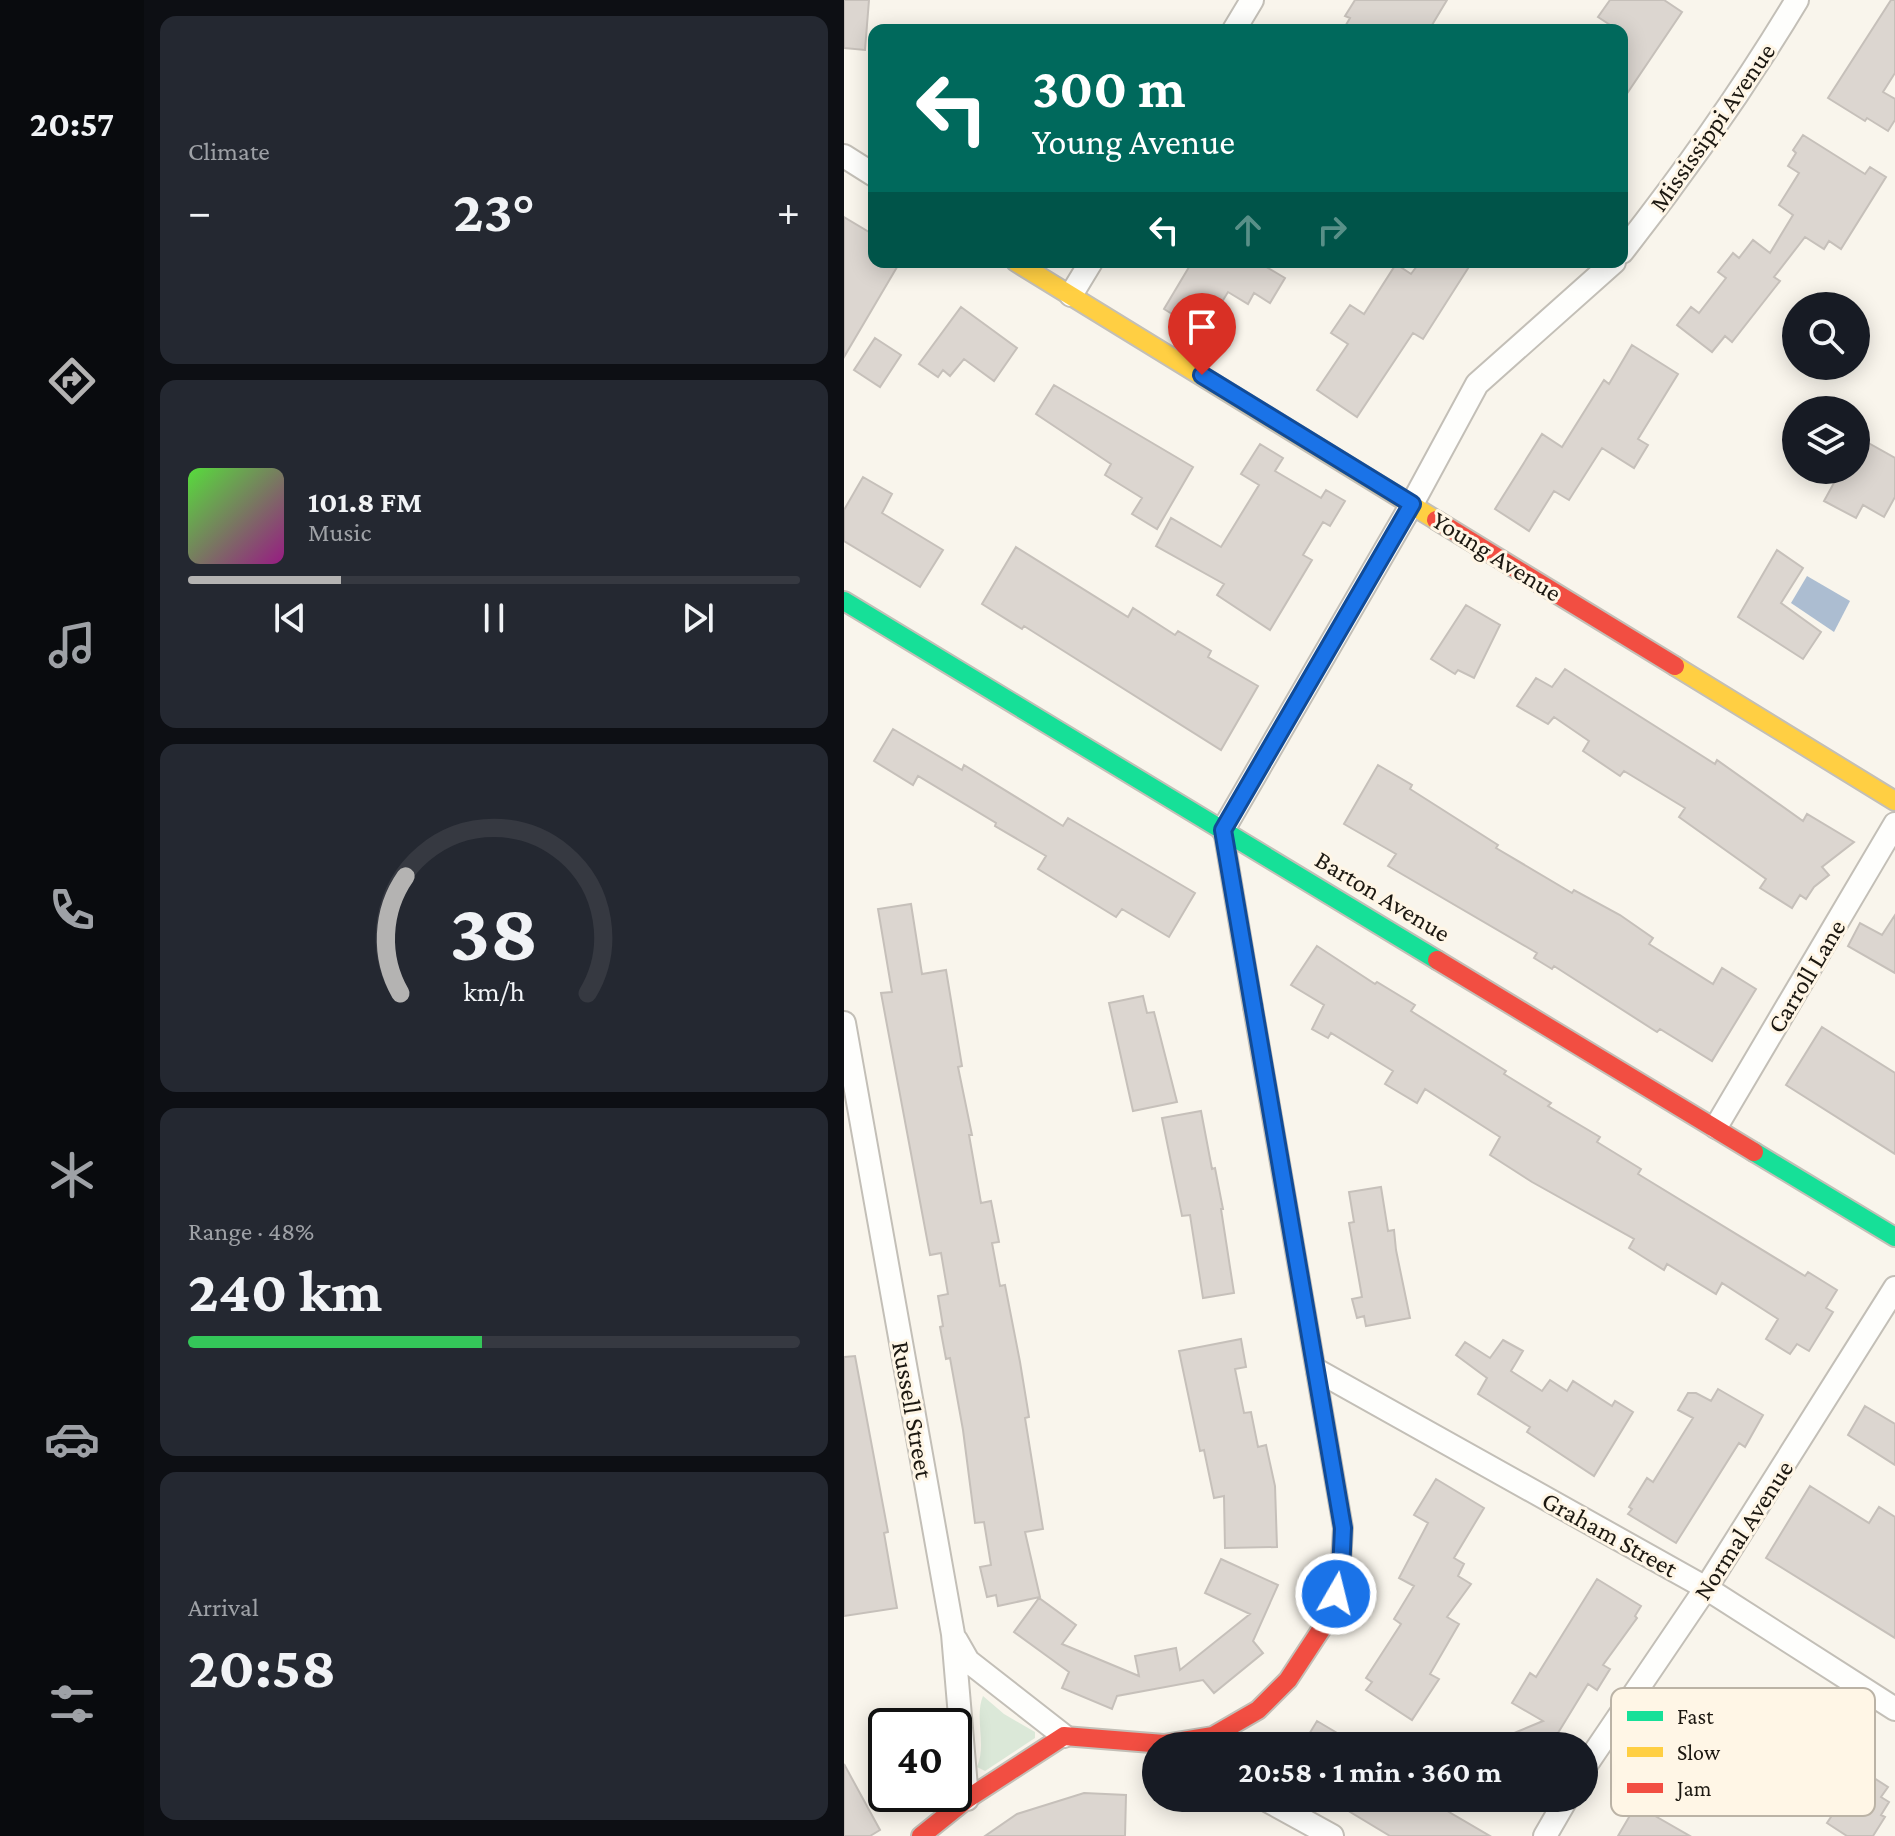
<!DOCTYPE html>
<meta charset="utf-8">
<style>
:root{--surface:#171b24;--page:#242831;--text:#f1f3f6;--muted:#9ea1a6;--line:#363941;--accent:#b4b3b2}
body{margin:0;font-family:"Crimson Pro",serif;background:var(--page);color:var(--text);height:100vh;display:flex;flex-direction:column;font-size:30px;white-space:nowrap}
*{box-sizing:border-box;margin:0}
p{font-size:26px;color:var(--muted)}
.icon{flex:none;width:44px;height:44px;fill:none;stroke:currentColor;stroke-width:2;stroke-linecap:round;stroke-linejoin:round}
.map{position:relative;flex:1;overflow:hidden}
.panel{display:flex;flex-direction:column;gap:16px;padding:16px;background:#0d0f14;width:700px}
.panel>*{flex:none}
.guide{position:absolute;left:24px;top:24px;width:760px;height:244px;border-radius:16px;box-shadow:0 4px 20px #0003;background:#00695c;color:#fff;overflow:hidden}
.controls{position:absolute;left:938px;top:292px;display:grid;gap:16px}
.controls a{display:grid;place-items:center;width:88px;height:88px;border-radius:50%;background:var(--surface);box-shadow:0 4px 20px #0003;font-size:40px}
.speed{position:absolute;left:24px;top:1708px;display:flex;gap:16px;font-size:40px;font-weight:700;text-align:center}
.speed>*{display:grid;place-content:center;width:104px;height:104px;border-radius:50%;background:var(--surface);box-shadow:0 4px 20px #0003;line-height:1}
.speed .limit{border:4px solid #111;border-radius:12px;background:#fff;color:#111}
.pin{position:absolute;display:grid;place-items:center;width:68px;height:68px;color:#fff;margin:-82px -34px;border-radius:50% 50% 50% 0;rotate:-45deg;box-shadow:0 0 8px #0007}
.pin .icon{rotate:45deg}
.me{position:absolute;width:88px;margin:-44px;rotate:8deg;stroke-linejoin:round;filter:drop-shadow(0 0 6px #0008)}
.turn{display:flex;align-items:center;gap:28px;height:168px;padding:0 32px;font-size:36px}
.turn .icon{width:104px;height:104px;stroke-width:2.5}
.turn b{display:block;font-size:56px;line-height:68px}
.lanes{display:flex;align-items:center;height:76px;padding:0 32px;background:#0003;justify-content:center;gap:40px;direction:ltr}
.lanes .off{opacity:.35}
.big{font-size:60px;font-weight:700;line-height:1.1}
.panel .card{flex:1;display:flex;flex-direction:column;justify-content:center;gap:12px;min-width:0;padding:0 28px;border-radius:16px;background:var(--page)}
.panel .dial{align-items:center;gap:0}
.dial svg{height:208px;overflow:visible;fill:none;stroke:var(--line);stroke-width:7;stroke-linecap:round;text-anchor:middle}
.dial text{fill:var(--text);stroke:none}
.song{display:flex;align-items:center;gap:24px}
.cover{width:96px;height:96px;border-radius:12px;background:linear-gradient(135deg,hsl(110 70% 55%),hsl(310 70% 35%))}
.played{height:8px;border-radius:4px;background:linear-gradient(90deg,var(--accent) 25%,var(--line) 25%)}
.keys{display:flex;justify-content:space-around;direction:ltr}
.heat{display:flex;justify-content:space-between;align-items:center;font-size:44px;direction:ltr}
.charge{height:12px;border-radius:6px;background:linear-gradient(90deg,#34c759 48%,var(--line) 0)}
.trip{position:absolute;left:298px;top:1732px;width:456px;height:80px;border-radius:40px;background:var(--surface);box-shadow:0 4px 20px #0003;font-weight:700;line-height:80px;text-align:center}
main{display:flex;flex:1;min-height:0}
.dock{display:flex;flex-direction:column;width:144px;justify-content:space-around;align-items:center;background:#090b0e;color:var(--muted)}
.dock .icon{width:56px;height:56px}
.dock .active{color:var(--accent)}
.dock b{font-size:36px;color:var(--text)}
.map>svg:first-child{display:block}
.green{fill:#dbe8d8}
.water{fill:#acbdd1}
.building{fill:#dcd6d0;stroke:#c6c0ba;stroke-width:2}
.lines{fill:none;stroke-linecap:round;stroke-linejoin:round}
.street-casing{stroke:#c3bfb7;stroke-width:26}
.fast-casing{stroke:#c3bfb7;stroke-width:22}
.slow-casing{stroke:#c3bfb7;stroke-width:22}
.jam-casing{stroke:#c3bfb7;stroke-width:22}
.street{stroke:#fefefc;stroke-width:22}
.fast{stroke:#16e098;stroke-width:18}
.slow{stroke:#ffcf43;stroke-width:18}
.jam{stroke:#f24e42;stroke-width:18}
.route-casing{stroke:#114b97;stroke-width:20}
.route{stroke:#1a73e8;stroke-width:14}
.labels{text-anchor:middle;stroke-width:6;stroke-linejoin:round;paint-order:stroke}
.street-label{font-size:26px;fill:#1c1811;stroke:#fff6e6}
.key{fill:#fff6e6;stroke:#bbb3a6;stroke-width:2}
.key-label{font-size:22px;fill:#1c1811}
</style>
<main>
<nav class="dock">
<b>20:57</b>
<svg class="icon active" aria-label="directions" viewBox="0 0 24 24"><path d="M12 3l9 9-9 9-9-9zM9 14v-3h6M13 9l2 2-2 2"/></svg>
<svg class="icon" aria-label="music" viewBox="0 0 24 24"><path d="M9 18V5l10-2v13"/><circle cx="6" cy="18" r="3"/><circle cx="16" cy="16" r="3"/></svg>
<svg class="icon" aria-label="phone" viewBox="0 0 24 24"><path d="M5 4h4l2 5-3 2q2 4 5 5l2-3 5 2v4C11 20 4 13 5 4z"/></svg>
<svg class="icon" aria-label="climate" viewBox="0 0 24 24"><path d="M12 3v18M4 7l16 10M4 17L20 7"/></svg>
<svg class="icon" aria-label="car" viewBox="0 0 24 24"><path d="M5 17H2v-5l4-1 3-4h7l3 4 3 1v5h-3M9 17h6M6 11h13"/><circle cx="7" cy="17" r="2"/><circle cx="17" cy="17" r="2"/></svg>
<svg class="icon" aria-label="filters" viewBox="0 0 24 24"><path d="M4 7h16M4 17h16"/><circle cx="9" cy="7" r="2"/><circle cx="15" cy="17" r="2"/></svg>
</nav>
<section class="panel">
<div class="card"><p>Climate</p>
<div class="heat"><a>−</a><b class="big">23°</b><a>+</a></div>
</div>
<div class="card">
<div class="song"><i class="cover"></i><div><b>101.8 FM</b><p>Music</p></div></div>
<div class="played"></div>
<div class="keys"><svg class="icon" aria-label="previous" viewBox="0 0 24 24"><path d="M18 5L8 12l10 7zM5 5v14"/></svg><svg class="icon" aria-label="pause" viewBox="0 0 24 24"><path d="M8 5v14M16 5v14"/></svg><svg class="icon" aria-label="next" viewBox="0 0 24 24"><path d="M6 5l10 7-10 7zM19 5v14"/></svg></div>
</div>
<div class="card dial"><svg viewBox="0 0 100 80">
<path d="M14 69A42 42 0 1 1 86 69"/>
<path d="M14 69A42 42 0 0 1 16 24" stroke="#b4b3b2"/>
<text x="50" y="56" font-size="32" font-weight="700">38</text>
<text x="50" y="72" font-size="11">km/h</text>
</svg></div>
<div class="card"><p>Range · 48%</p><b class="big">240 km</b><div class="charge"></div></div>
<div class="card"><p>Arrival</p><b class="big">20:58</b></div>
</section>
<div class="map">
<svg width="1051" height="1836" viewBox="0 0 1051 1836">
<rect width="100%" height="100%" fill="#f9f5ec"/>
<path class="green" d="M 139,1696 L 160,1714 L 191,1732 L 191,1738 L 141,1771 L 133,1767 C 143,1744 130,1718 139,1696 Z"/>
<path class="water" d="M 963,576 L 1006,601 L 990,632 L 947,603 Z"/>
<path class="building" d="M 0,0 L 25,0 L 21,50 L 0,48 Z
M 511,0 L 603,0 L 585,30 L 499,30 L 506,18 L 501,16 Z
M 766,0 L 820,0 L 838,12 L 778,101 L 778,30 L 774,30 L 754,17 Z
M 1047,0 L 1051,0 L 1051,73 L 1039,92 L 1051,99 L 1051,120 L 1044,131 L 1023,118 L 1021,121 L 984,98 Z
M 959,135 L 1021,174 L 1026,167 L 1042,177 L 997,249 L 985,241 L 980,249 L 961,237 L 930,277 L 936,281 L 888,342 L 881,336 L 868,352 L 833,325 L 847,307 L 855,313 L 882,278 L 874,272 L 889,253 L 895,258 L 909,240 L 926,253 L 949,215 L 935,205 L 955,173 L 944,166 L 952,153 L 949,150 Z
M 0,217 L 30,235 L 30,262 L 56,262 L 0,357 Z
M 348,262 L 414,262 L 441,278 L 426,303 L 410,293 L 404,304 L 384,292 L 359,333 L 320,309 Z
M 576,262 L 628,262 L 579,339 L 569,333 L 513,417 L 473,390 L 504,344 L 487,333 L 506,305 L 520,314 L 552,264 L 567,274 Z
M 117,307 L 173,348 L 150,381 L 120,359 L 106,376 L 99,370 L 94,377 L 75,364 Z
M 31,338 L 57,355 L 36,387 L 10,370 Z
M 788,345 L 834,374 L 794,439 L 804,445 L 790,468 L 758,448 L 725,500 L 710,491 L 685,531 L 651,509 L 698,434 L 718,447 L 760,380 L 765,384 Z
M 210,385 L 349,467 L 313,529 L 288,514 L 298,498 L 261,475 L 267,464 L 192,414 Z
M 1012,436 L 1051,458 L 1051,497 L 1040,517 L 1019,505 L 1012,518 L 980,501 L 997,470 L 1012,470 Z
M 416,444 L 439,458 L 431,471 L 477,498 L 482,490 L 501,501 L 486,526 L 479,522 L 459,555 L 468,560 L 426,630 L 373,595 L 380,584 L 312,546 L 327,518 L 377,547 L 415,485 L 397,474 Z
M 19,477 L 48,494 L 38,513 L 99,550 L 76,587 L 0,541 L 0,510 Z
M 172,547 L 284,617 L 289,608 L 331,635 L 334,631 L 367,651 L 364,657 L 414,686 L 377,750 L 180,626 L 178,629 L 138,604 Z
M 933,550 L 959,568 L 937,603 L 977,632 L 959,659 L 894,617 Z
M 622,605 L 656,625 L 630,678 L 614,670 L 611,674 L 587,659 Z
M 721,669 L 871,764 L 873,760 L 959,821 L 963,814 L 1010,842 L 978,867 L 985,875 L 970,887 L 962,899 L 956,895 L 948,908 L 916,888 L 922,879 L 835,817 L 841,808 L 780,771 L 776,776 L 739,751 L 745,741 L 710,717 L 704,724 L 673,706 L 692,678 L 708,687 Z
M 49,729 L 118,770 L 120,765 L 219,826 L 224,818 L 351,893 L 325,937 L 278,909 L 272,917 L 194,869 L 202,856 L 151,826 L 152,823 L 74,776 L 69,785 L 30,761 Z
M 534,765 L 568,785 L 566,789 L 654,845 L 652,848 L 728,893 L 730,890 L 776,915 L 809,938 L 805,944 L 869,984 L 878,968 L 912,989 L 868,1061 L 816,1029 L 813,1032 L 710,966 L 708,969 L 690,958 L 693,953 L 544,866 L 552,854 L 500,824 Z
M 67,904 L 78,974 L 102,970 L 118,1066 L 114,1067 L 128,1135 L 125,1135 L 137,1203 L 147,1201 L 155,1242 L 148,1243 L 156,1286 L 161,1285 L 176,1362 L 185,1417 L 181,1418 L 199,1529 L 181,1532 L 196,1597 L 154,1606 L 152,1595 L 143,1597 L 136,1567 L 147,1565 L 140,1522 L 131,1523 L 119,1430 L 106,1358 L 102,1359 L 96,1327 L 99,1326 L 94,1296 L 104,1294 L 97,1253 L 86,1255 L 37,993 L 48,992 L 34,909 Z
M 1051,915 L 1051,973 L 1004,946 L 1016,923 L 1038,935 Z
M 473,946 L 531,984 L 533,982 L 571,1005 L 567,1011 L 662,1071 L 660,1074 L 707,1103 L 704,1106 L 756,1137 L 753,1142 L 797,1169 L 794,1174 L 961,1276 L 964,1272 L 993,1290 L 982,1308 L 989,1312 L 965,1351 L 953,1344 L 946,1354 L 922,1339 L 934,1319 L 878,1283 L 872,1294 L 823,1264 L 820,1270 L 785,1248 L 790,1239 L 688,1182 L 646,1155 L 656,1137 L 581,1089 L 573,1103 L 541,1084 L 549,1071 L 487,1033 L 484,1038 L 468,1029 L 480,1005 L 447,985 Z
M 299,996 L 303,1013 L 310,1012 L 333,1102 L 289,1111 L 265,1003 Z
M 978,1027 L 1051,1073 L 1051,1154 L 942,1085 Z
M 357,1111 L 368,1169 L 371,1168 L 379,1209 L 377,1209 L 390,1293 L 359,1298 L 346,1215 L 338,1216 L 318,1118 Z
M 537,1187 L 544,1231 L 550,1230 L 552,1250 L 566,1318 L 522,1326 L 520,1316 L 513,1318 L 508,1299 L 518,1297 L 505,1223 L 510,1222 L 505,1192 Z
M 397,1339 L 402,1367 L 391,1369 L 400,1413 L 407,1412 L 414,1447 L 422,1445 L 431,1486 L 433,1547 L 381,1548 L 380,1496 L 370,1498 L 360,1450 L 356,1451 L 335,1351 Z
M 659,1340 L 679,1351 L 667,1371 L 698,1391 L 706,1380 L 723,1391 L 729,1381 L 768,1406 L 771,1401 L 789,1412 L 750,1476 L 683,1432 L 686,1427 L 634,1394 L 643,1378 L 612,1355 L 621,1342 L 646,1358 Z
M 11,1356 L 44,1532 L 40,1533 L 53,1608 L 0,1616 L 0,1357 Z
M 874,1389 L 919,1415 L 901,1447 L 895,1443 L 832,1543 L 784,1514 L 788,1509 L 785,1507 L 803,1478 L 809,1482 L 849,1418 L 834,1410 L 844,1393 L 852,1393 L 867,1401 Z
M 1021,1406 L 1051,1424 L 1051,1465 L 1004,1435 Z
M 592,1479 L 640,1508 L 610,1558 L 620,1564 L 614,1576 L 627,1584 L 603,1617 L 615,1624 L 586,1674 L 595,1679 L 568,1720 L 522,1690 L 528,1682 L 522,1678 L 557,1624 L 550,1619 L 570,1586 L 555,1578 L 584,1523 L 570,1515 Z
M 966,1486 L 1025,1523 L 1035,1507 L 1051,1517 L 1051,1638 L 922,1558 Z
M 377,1559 L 434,1585 L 409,1641 L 419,1653 L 370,1693 L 359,1680 L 273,1696 L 268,1709 L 218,1688 L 225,1672 L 170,1632 L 195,1598 L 232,1625 L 218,1644 L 295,1676 L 291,1656 L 332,1648 L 336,1670 L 406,1614 L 361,1593 Z
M 753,1579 L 797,1606 L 791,1616 L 793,1618 L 759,1665 L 766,1669 L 753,1690 L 744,1684 L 706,1746 L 639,1746 L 699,1721 L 668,1703 L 686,1673 L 692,1677 Z
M 473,1721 L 515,1746 L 458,1746 Z
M 1005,1762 L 1044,1787 L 1037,1797 L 1045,1802 L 1037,1815 L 1041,1817 L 1029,1836 L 1003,1836 L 983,1823 L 1006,1788 L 993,1781 Z
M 0,1764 L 36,1830 L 26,1836 L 0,1836 Z
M 240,1793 L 282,1795 L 281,1836 L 141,1836 L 173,1814 Z
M 483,1798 L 581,1798 L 646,1836 L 546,1836 Z
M 792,1805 L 846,1836 L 774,1836 Z"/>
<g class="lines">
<defs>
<path id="street" d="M 390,30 L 408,0
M 0,156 L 30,175
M 778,252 C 841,172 900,88 953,0
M 227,295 L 247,262
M 379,830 L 568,504 L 633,384 L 770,262
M 0,1023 L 109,1634 L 123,1799
M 872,1127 L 1051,824
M 474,1371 L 862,1588 L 1051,1709
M 112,1640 L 124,1661 L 220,1736
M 740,1768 L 862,1588 L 1051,1288
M 419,1798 L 488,1836
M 701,1836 L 723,1798"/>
<path id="fast" d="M 0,601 L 593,960
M 379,830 L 409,1007
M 910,1152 L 1051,1237"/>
<path id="slow" d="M 172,262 L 592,520
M 831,666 L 1051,801
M 409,1007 L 499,1528 L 497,1563"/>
<path id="jam" d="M 592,520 L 831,666
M 593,960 L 910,1152
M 77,1836 L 123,1799 L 220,1736 L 320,1744 L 369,1736 L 414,1710 L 444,1680 L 486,1616 L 497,1563"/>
</defs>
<use href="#street" class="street-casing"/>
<use href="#fast" class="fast-casing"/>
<use href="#slow" class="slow-casing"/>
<use href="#jam" class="jam-casing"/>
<use href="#street" class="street"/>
<use href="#fast" class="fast"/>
<use href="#slow" class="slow"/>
<use href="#jam" class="jam"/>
</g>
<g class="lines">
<defs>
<path id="route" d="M 358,375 L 568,504 L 379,830 L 499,1528 L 497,1572 L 492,1594"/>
</defs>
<use href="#route" class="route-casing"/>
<use href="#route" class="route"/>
</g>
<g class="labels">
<g class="street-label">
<text transform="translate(868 127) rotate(-55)" y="9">Mississippi Avenue</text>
<text transform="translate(653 556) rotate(32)" y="9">Young Avenue</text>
<text transform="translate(539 896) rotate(31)" y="9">Barton Avenue</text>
<text transform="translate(962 976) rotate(-59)" y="9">Carroll Lane</text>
<text transform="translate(69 1410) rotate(80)" y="9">Russell Street</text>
<text transform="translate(899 1530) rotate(-57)" y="9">Normal Avenue</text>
<text transform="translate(766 1534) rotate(29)" y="9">Graham Street</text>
</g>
</g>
<rect x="767" y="1688" width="264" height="128" rx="12" class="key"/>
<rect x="783" y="1711" width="36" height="10" fill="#16e098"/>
<rect x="783" y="1747" width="36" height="10" fill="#ffcf43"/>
<rect x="783" y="1783" width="36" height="10" fill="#f24e42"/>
<g class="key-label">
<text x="833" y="1724">Fast</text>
<text x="833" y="1760">Slow</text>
<text x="833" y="1796">Jam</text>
</g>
</svg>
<div class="controls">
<a><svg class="icon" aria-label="search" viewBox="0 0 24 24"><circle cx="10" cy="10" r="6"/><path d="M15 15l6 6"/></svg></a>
<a><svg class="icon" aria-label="layers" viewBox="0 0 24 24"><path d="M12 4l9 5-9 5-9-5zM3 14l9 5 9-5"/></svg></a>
</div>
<div class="speed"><div class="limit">40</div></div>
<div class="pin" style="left:358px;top:375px;background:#d93025"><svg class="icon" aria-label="arrive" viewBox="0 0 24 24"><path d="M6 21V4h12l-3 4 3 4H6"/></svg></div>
<svg class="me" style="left:492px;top:1594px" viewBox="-20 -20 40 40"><circle r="17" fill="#1a73e8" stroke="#fff" stroke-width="3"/><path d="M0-11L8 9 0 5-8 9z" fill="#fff"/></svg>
<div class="trip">20:58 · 1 min · 360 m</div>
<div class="guide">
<div class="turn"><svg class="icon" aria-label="left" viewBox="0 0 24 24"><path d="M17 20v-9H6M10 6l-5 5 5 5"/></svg><div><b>300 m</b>Young Avenue</div></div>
<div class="lanes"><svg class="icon" aria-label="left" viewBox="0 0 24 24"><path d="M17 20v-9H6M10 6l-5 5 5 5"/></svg><svg class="icon off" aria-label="ahead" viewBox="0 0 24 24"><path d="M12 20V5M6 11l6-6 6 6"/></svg><svg class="icon off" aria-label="right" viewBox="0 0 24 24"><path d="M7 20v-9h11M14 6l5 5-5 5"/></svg></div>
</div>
</div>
</main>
